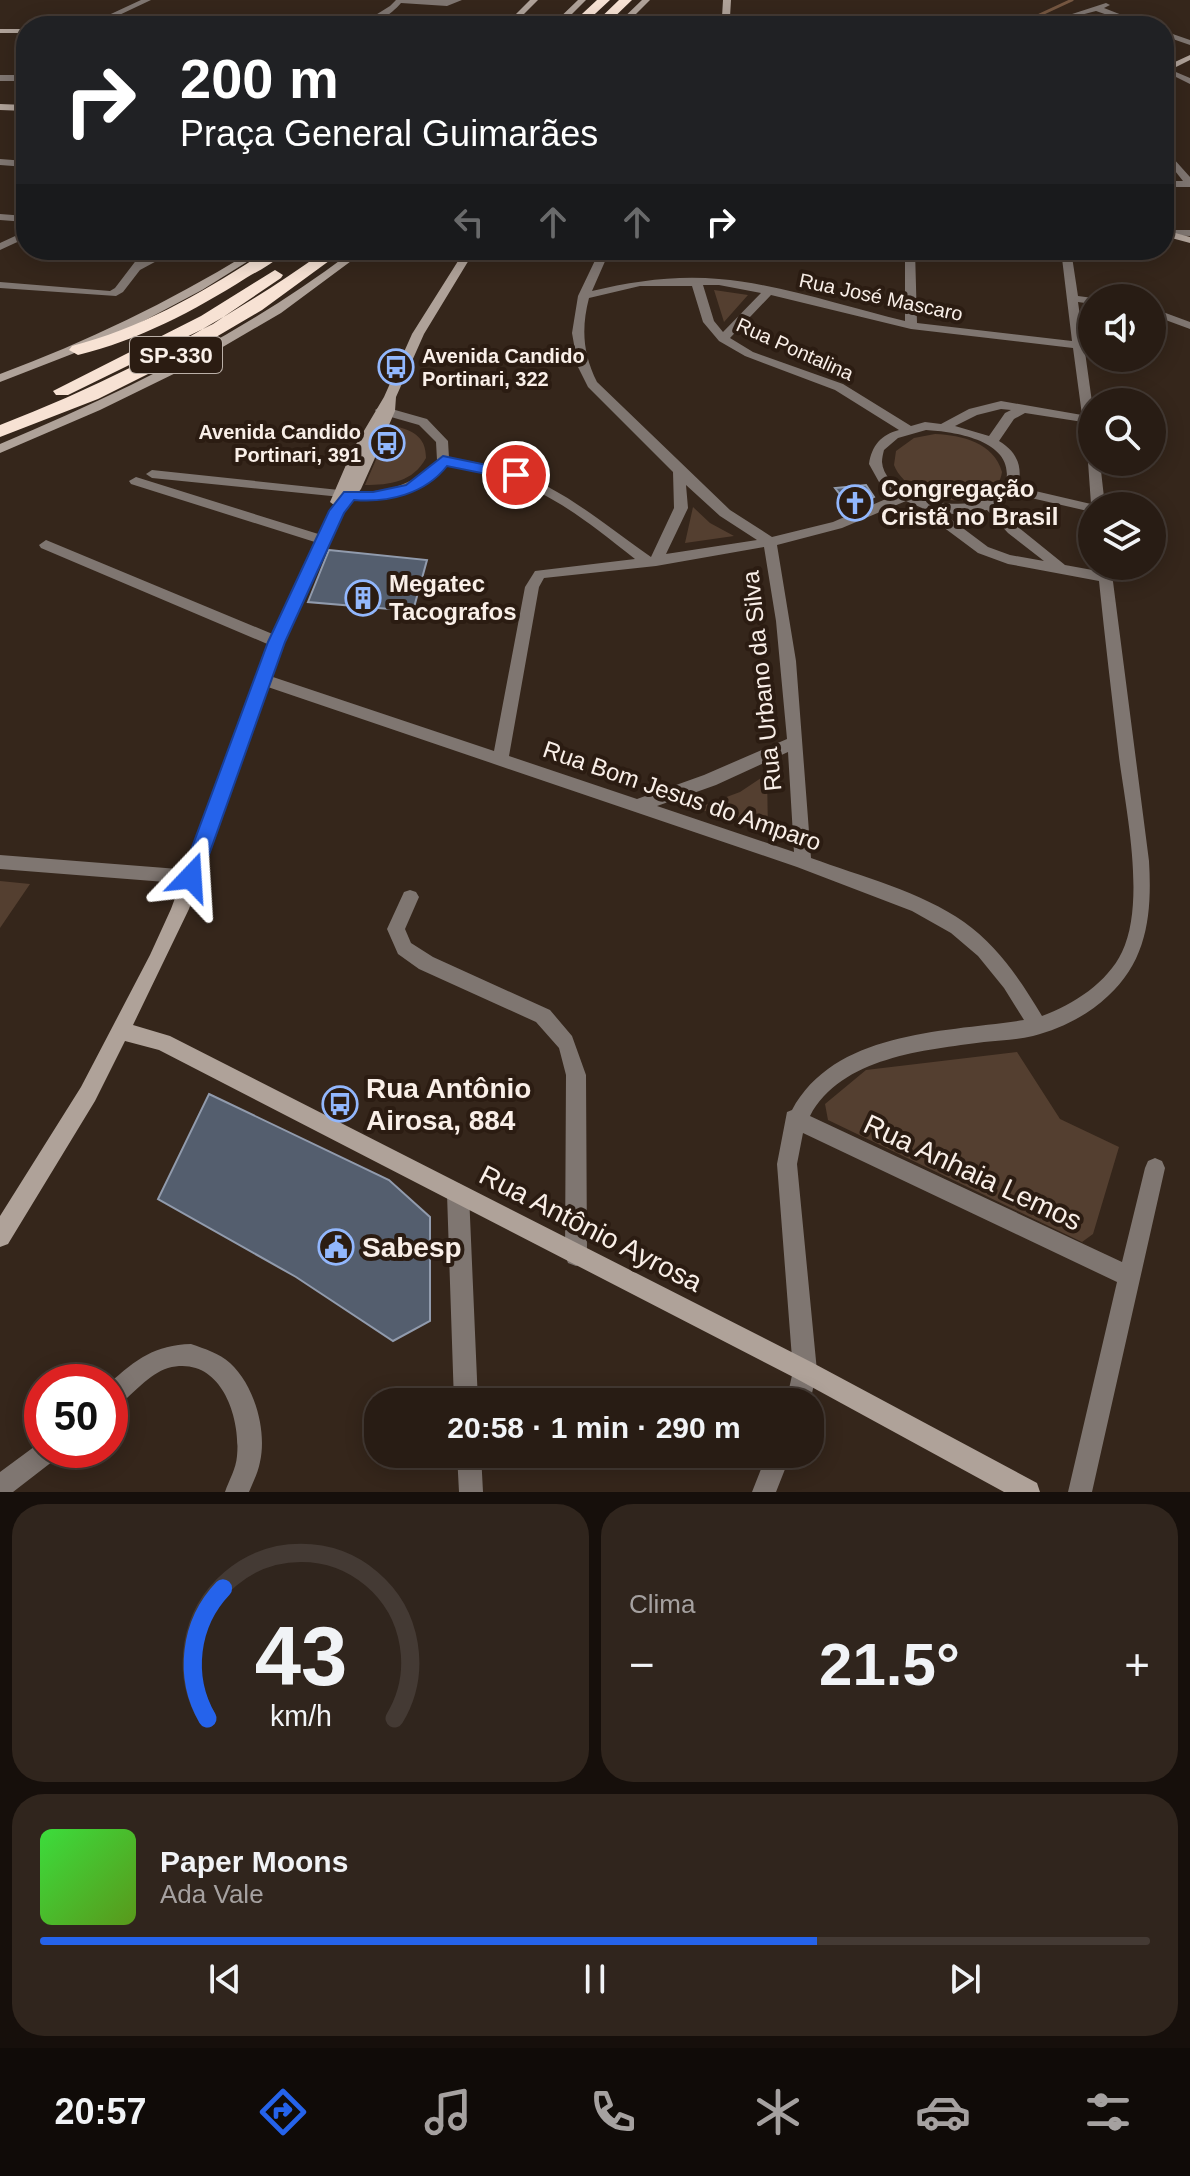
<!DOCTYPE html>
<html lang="pt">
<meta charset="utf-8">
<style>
:root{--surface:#281c14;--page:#30251d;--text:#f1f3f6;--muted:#a5a1a0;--line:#443a34;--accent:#2563eb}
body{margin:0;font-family:Helvetica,sans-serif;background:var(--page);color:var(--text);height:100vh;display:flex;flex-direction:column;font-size:30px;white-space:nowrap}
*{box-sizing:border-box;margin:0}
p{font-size:26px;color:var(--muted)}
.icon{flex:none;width:44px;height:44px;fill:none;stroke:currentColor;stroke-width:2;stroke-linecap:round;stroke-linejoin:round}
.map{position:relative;height:1492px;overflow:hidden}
.sheet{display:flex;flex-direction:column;gap:12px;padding:12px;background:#160f0b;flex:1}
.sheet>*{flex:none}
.hud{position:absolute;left:16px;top:16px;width:1158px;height:244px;border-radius:32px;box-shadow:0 4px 20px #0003,0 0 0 2px var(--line);background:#202124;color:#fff;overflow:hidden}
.buttons{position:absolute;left:1078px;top:284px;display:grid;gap:16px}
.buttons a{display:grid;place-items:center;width:88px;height:88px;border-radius:50%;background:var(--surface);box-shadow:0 4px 20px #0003,0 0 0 2px var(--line);font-size:40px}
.speed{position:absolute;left:24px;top:1364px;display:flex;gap:16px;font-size:40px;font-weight:700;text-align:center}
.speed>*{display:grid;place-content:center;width:104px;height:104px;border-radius:50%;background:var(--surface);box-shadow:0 4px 20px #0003,0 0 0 2px var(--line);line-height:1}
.speed .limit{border:12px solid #d22;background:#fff;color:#111}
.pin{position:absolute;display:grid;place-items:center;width:68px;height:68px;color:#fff;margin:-34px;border:4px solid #fff;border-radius:50%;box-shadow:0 2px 8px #0007}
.me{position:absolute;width:88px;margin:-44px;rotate:20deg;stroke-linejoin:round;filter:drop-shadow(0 0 6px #0008)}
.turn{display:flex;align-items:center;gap:28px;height:168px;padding:0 32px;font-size:36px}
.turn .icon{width:104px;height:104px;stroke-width:2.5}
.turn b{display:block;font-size:56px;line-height:68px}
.lanes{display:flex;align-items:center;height:76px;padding:0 32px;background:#0003;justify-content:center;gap:40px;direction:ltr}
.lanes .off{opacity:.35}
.big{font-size:60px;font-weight:600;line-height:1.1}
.sheet .card{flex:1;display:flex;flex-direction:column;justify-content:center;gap:12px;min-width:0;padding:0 28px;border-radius:32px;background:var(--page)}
.sheet .dial{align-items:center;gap:0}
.dial svg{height:208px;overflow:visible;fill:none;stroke:var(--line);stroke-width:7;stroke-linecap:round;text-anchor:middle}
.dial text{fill:var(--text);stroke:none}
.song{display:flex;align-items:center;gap:24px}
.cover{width:96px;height:96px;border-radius:12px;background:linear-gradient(135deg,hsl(120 70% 55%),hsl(90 70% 35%))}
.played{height:8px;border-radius:4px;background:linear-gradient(90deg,var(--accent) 70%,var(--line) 70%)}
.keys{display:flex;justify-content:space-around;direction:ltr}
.heat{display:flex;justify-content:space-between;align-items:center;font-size:44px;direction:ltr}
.sheet .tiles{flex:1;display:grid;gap:12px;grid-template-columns:1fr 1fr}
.card:last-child{grid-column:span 2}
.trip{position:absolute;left:364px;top:1388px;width:460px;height:80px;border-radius:32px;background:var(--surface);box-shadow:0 4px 20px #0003,0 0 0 2px var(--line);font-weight:600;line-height:80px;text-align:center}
.menu{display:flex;height:128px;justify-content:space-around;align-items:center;background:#100b08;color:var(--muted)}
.menu .icon{width:56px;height:56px}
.menu .on{color:var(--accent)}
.menu b{font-size:36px;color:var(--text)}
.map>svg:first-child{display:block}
.green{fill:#543f30}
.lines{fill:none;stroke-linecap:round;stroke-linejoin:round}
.stream{stroke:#755741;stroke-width:3}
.building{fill:#545e6e;stroke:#919bad;stroke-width:2}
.street{fill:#7f7671;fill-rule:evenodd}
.secondary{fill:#afa299;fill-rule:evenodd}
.highway{fill:#f7e2d4;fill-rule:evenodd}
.route{fill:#2563eb;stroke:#184099;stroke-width:2}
.labels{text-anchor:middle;stroke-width:8;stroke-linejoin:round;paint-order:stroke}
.far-street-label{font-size:20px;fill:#f9efe8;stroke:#2b1c12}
.far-poi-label{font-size:20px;font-weight:bold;fill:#f9efe8;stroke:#2b1c12;text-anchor:start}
.shield{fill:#2b1c12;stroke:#bbb0a8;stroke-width:2}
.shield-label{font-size:22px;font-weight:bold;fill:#f9efe8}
.poi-label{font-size:24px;font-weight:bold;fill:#f9efe8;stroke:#2b1c12;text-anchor:start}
.street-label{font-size:24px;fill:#f9efe8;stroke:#2b1c12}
.near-poi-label{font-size:28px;font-weight:bold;fill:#f9efe8;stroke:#2b1c12;text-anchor:start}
.near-street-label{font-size:28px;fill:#f9efe8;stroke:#2b1c12}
</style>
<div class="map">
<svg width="1190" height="1492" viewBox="0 0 1190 1492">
<rect width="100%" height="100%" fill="#35261b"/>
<path class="green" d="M 714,290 L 748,295 L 724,322 Z
M 391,425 C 411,430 426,435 426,458 C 413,482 390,485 365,485 Z
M 935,434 C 962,435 994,443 1002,472 C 995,519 907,502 894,465 L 896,451 L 914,438 Z
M 693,507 L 710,523 L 734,536 L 685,543 Z
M 767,774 L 768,833 L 697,808 L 740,792 Z
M 0,881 L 30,884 L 0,928 Z
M 1017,1052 L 1060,1119 L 1119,1147 L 1093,1234 L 1082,1242 L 828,1120 L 825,1104 L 866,1070 Z"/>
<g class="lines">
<path class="stream" d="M 1016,26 L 1072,0"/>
</g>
<path class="building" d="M 866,485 L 874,497 L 852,510 L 835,488 Z
M 329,550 L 427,560 L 413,611 L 308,602 Z
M 209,1094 L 389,1180 L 430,1217 L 430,1321 L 393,1341 L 296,1277 L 158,1199 Z"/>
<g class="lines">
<path class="street" d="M 141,0 L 151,0 L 96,26 L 85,26 Z
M 396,0 L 462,0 L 447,6 L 401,3 C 391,15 373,26 358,26 L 390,6 Z
M 1106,3 L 1110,5 L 1104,8 L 1150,26 L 1139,26 L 1096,11 L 1073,17 L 1069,15 Z
M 1164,31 L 1190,40 L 1190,45 L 1164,36 Z
M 1164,67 L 1190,78 L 1190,84 L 1164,71 Z
M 0,75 L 26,75 L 26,81 L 0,81 Z
M 1164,148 L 1190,177 L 1190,187 L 1164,187 L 1164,181 L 1183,181 L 1164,157 Z
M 0,159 L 26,161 L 26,167 L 0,165 Z
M 0,214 L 26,216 L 26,222 L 0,220 Z
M 1169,230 L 1190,230 L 1190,236 L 1165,235 L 1164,233 Z
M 26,231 L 26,238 L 0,250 L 0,243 Z
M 144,250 L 154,250 L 149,258 L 164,250 L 177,250 L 140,270 L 123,292 L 116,296 L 0,288 L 0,282 L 110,291 L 115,288 Z
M 600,250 L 610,250 L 592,291 C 634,281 677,275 719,279 C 780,284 846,307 905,321 L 905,250 L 915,250 L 917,323 L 1072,341 L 1061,250 L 1071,250 L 1078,296 L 1093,298 L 1092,304 L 1078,302 L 1092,402 L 1092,449 L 1086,445 L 1083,422 L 1025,413 L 1014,419 L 999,441 C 1017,452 1023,466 1018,487 L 1091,504 L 1088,462 L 1092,459 L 1092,462 L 1100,462 L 1105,506 L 1092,506 L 1092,512 L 1014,494 L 998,506 L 1018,527 L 1065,565 L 1098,571 L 1097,566 L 1111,566 L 1149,861 C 1152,912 1148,960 1108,996 C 1087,1016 1060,1029 1033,1036 C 1017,1040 1000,1040 984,1042 C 925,1050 841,1057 810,1116 L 1122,1262 L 1145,1168 L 1148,1161 L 1155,1158 L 1162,1161 L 1165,1168 L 1092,1492 L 1068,1492 L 1117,1282 L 803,1133 L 797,1164 L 817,1371 L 810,1402 L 786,1402 L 793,1371 L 777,1164 L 787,1112 L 792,1110 C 835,1030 946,1032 1024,1020 L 1004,988 L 978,956 L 951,933 L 912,911 L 797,867 L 259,684 L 256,680 L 264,674 L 494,751 L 525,587 L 535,571 L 635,559 C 569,507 532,477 446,465 L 430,481 L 410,492 L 371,500 L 152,478 L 146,474 L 152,470 L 358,492 C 389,492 415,484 437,460 L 436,442 L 419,425 L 377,413 L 375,410 L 381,406 L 427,419 L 448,441 L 449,458 C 547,471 575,504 651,557 L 674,508 L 673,472 L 588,387 L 578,367 L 572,333 L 578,296 ZM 703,285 L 719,285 L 761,293 L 723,332 L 714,321 ZM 640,286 L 692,286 L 703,322 L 719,341 L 745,356 L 835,390 L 899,430 C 881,435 872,445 869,464 L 879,482 L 895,495 L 833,522 L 772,537 L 730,510 L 597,382 C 583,354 581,329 589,298 ZM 771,295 L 911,329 L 1073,348 L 1082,415 L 1001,401 L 969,409 L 941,424 L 925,422 L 911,426 L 843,384 L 753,352 L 730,338 ZM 1001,409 L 1011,410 L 1005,413 L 989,436 L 955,426 L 977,415 ZM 926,430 C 959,432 1021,442 1004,489 C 977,518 885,502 882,462 C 882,458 883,454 884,450 L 898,438 ZM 686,485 L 720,516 L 757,540 L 666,554 L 688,508 ZM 906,501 L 922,508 L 923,512 L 978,553 L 1008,564 L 1099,581 C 1105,640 1112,698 1119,757 C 1126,811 1146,902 1122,952 C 1108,982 1073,1005 1042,1016 C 1021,981 998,946 964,922 C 922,892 860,876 811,858 L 796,661 L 777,545 L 842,528 ZM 987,510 L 1008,533 L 1044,561 L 1010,555 L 988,547 L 940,511 L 953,514 ZM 764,547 L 776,621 L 787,739 L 704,775 L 637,799 L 509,756 L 539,587 L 544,578 L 656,566 ZM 788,752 L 794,852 L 657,806 L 716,785 Z
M 1152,308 L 1190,322 L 1190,329 L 1152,315 Z
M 136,477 L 328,537 L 330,540 L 323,544 L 318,543 L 131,484 L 129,481 Z
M 46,540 L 282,638 L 284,642 L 282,646 L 272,646 L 41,548 L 39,545 Z
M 0,855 L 191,870 L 197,872 L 200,877 L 197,882 L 191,884 L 0,869 Z
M 410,890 L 416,892 L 419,897 L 405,929 L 411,943 L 433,957 L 550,1010 L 572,1036 L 586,1075 L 587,1255 L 584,1263 L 576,1266 L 568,1263 L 565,1255 L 566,1075 L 559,1048 L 536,1022 L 419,969 L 398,954 L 387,929 L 404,892 Z
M 458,1183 L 465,1187 L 469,1194 L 478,1402 L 454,1402 L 447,1194 L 451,1187 Z
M 191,1344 C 205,1349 219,1353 230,1363 C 255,1386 267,1431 260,1462 C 258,1473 253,1482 249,1492 L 225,1492 C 229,1480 236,1469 237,1456 C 241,1416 220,1354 168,1368 C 149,1374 133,1394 118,1406 L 110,1410 L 110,1383 C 136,1359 155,1345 191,1344 Z
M 42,1441 L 42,1450 L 61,1450 L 57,1458 L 13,1492 L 0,1492 L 0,1472 Z
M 457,1454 L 481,1454 L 483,1492 L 459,1492 Z
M 767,1454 L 791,1454 L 776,1492 L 752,1492 Z"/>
<path class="secondary" d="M 530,0 L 538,0 L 512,26 L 504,26 Z
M 578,0 L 586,0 L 560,26 L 551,26 Z
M 642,0 L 650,0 L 624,26 L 615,26 Z
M 723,0 L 731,0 L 730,17 L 724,26 L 716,26 L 722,17 Z
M 675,17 L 707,26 L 675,21 L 637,26 Z
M 0,29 L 26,29 L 26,33 L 0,33 Z
M 1190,55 L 1190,60 L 1164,73 L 1164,67 Z
M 0,104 L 26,105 L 26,111 L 0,110 Z
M 1164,230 L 1190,237 L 1190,243 L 1164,236 Z
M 254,250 L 266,250 L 202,290 L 138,324 L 72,354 L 0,382 L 0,374 C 89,341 173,300 254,250 Z
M 354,250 L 366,250 L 281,313 L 192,365 L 100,410 L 0,453 L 0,444 C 126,391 245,333 354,250 Z
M 465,250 L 475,250 L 424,334 L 396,397 L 395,411 L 374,460 L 361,489 L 343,512 L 284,642 L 189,909 L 133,1025 L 170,1036 L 813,1363 L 1037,1483 L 1040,1492 L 1004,1492 L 797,1379 L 159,1050 L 125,1041 L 95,1101 L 8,1244 L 0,1247 L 0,1216 L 81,1087 L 150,955 L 171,909 L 270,642 L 334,505 L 330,502 L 352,451 L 384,397 L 412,334 Z"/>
<path class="highway" d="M 597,0 L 610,0 L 582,26 L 569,26 Z
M 619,0 L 632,0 L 605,26 L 592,26 Z
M 268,250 L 287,250 C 276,262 260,270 246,278 C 194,311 139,340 78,355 L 69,350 L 72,346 C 143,328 207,290 268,250 Z
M 326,250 L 344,250 L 262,310 L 182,357 L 98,399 L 0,437 L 0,425 C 117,380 224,323 326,250 Z
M 275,270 L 283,275 L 281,278 L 213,324 L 68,395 L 56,395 L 53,391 L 201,316 Z"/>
</g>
<path class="route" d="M 443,456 L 516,471 L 523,475 L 516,480 L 447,466 C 425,494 388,503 354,500 L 344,513 L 285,642 L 201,877 L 198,882 L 191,885 L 184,882 L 181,877 L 268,642 L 329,511 L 344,492 L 373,492 L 406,485 Z"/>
<defs>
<symbol id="bus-ring" viewBox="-11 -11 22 22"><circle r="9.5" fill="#2b1c12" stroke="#92b7fd" stroke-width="1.5"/><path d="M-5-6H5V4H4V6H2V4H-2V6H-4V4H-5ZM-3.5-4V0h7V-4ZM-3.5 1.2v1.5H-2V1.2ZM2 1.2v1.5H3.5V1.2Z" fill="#92b7fd"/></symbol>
<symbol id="church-ring" viewBox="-11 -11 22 22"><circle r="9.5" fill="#2b1c12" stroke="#92b7fd" stroke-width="1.5"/><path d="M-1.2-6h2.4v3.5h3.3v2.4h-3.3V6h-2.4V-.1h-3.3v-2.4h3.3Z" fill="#92b7fd"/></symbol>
<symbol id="building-ring" viewBox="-11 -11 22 22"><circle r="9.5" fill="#2b1c12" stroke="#92b7fd" stroke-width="1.5"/><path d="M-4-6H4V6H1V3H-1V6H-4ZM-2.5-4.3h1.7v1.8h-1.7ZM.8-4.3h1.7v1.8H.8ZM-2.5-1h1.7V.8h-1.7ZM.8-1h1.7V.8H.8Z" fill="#92b7fd"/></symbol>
<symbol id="civic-ring" viewBox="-11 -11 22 22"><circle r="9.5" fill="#2b1c12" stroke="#92b7fd" stroke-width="1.5"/><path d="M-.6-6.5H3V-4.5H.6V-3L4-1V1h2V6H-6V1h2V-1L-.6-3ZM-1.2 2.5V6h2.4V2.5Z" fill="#92b7fd"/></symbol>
</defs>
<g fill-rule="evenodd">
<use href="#bus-ring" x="376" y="347" width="40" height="40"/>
<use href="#bus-ring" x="367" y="423" width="40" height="40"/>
<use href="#church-ring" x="835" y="483" width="40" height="40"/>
<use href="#building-ring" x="343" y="578" width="40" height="40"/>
<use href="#bus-ring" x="320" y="1084" width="40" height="40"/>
<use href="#civic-ring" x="316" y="1227" width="40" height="40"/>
</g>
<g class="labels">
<g class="far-street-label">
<text transform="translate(881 297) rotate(12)" y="7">Rua José Mascaro</text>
<text transform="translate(795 349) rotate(24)" y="7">Rua Pontalina</text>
</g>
<g class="far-poi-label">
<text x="422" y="363">Avenida Candido<tspan x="422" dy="23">Portinari, 322</tspan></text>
<text x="361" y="439" text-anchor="end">Avenida Candido<tspan x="361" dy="23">Portinari, 391</tspan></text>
</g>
<rect class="shield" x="130" y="337" width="92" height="36" rx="6"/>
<g class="shield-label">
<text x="176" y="363">SP-330</text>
</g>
<g class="poi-label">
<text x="881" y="497">Congregação<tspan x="881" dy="28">Cristã no Brasil</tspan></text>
<text x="389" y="592">Megatec<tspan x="389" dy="28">Tacografos</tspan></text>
</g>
<g class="street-label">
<text transform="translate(762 681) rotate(-96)" y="8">Rua Urbano da Silva</text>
<text transform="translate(682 796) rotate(19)" y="8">Rua Bom Jesus do Amparo</text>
</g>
<g class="near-poi-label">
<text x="366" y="1098">Rua Antônio<tspan x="366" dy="32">Airosa, 884</tspan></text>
<text x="362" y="1257">Sabesp</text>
</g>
<g class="near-street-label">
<text transform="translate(973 1172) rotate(25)" y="10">Rua Anhaia Lemos</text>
<text transform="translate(591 1228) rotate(27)" y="10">Rua Antônio Ayrosa</text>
</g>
</g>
</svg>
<div class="buttons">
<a><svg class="icon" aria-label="sound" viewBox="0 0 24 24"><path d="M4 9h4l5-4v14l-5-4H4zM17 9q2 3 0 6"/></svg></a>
<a><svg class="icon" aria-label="search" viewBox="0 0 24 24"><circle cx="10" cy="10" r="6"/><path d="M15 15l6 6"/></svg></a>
<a><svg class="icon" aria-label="layers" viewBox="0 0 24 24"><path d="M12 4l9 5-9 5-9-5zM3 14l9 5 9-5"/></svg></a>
</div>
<div class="speed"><div class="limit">50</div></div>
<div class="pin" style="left:516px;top:475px;background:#d93025"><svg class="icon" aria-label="arrive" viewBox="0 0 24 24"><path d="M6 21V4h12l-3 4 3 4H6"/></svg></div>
<svg class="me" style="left:191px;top:877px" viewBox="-20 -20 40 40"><path d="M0-17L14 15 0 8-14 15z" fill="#2563eb" stroke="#fff" stroke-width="4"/></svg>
<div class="trip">20:58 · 1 min · 290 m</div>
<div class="hud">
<div class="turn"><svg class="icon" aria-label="right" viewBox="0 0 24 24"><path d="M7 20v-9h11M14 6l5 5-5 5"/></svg><div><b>200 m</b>Praça General Guimarães</div></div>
<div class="lanes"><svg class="icon off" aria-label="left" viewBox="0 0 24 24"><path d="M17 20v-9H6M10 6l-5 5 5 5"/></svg><svg class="icon off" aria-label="ahead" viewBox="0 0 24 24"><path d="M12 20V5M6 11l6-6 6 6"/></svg><svg class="icon off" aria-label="ahead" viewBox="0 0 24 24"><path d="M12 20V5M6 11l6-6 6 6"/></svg><svg class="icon" aria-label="right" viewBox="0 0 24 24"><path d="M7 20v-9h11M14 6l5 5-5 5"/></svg></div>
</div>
</div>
<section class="sheet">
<div class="tiles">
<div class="card dial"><svg viewBox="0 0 100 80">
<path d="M14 69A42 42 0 1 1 86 69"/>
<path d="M14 69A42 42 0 0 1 20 19" stroke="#2563eb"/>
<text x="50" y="56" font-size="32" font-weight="700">43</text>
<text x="50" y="72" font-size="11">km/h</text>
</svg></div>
<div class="card"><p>Clima</p>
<div class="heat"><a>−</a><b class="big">21.5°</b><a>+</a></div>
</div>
<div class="card">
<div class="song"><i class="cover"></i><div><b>Paper Moons</b><p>Ada Vale</p></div></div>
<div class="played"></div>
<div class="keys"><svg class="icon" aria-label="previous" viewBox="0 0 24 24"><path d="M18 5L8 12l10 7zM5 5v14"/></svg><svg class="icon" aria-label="pause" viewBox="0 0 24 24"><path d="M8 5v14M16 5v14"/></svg><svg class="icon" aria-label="next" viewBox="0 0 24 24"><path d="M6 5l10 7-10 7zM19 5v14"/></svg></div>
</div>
</div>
</section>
<nav class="menu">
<b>20:57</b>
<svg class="icon on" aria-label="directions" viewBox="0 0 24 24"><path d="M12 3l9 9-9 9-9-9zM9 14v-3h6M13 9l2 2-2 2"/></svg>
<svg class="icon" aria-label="music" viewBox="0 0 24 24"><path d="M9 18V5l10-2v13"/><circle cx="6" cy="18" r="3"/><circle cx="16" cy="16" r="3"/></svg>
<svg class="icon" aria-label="phone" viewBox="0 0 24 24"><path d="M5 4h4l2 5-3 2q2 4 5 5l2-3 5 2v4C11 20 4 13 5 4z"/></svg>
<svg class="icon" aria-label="climate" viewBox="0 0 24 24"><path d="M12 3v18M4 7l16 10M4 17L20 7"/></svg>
<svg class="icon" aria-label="car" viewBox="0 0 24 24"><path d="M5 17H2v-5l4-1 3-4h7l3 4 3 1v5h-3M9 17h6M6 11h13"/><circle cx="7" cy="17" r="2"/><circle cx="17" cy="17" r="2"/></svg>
<svg class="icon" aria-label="filters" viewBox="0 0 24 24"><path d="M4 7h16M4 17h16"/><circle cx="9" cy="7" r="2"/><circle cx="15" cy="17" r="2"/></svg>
</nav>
